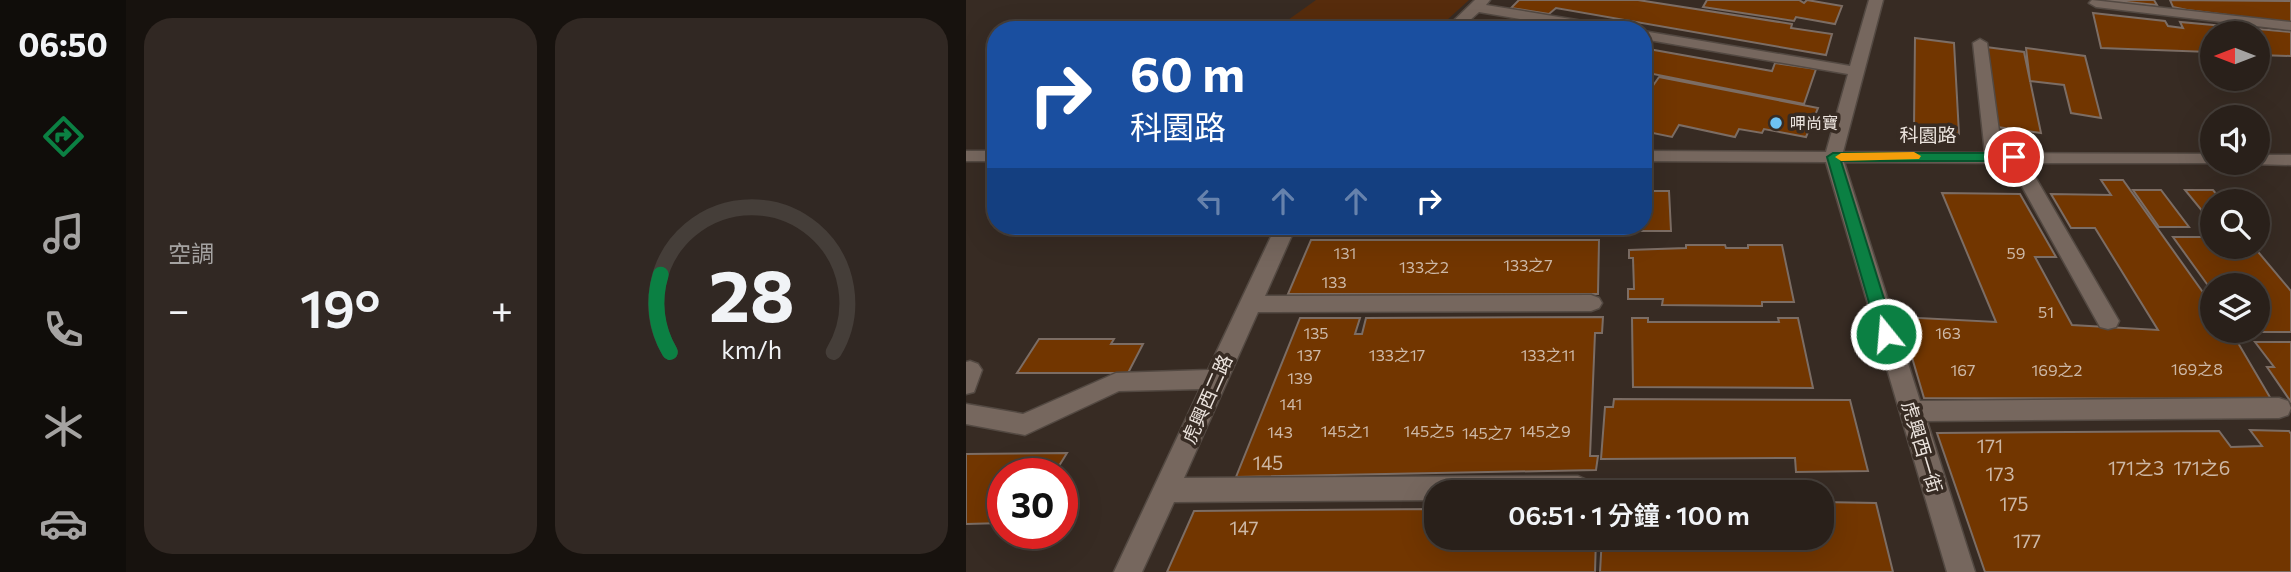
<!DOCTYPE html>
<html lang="zh-TW">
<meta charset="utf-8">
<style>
:root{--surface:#29201a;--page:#312823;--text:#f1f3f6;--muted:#a5a3a2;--line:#453e39;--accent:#0b8043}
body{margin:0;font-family:Commissioner,"Noto Sans TC",sans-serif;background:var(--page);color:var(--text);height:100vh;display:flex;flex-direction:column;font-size:26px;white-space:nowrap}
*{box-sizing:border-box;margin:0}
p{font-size:23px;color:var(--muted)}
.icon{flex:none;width:38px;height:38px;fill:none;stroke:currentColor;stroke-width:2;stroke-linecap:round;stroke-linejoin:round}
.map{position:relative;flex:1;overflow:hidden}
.details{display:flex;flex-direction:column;gap:18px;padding:18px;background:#17120e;width:840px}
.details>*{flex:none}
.top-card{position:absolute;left:21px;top:21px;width:665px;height:214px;border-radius:28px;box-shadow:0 7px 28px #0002,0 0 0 2px var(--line);background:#1a4fa0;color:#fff;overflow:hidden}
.needle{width:46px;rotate:270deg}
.buttons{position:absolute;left:1234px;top:21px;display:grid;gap:14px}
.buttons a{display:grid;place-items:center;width:70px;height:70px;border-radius:50%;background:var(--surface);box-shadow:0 7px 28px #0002,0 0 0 2px var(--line);font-size:35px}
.speed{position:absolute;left:21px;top:458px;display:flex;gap:14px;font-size:35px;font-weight:700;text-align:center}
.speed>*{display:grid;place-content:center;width:91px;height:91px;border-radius:50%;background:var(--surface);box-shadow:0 7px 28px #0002,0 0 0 2px var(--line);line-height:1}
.speed .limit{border:10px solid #d22;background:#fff;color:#111}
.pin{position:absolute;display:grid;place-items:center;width:60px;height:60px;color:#fff;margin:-30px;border:4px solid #fff;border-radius:50%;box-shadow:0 2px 7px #0007}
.me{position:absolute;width:77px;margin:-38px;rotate:343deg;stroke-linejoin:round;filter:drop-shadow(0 0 5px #0008)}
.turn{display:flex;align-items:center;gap:24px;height:147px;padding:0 28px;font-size:32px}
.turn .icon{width:91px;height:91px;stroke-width:2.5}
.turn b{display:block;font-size:49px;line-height:60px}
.lanes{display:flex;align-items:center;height:66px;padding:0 28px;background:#0003;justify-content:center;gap:35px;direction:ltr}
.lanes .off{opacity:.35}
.big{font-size:52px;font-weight:600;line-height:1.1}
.details .widget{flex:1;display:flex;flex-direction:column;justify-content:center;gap:10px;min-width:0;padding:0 24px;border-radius:28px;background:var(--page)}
.details .dial{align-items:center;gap:0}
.dial svg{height:182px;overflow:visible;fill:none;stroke:var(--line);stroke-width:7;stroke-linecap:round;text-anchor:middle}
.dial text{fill:var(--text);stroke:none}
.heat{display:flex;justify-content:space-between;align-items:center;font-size:38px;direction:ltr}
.details .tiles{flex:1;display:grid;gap:18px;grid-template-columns:repeat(2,1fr)}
.trip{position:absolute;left:458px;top:480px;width:410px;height:70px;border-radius:28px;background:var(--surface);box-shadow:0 7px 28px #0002,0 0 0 2px var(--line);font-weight:600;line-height:70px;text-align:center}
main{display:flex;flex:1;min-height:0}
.menu{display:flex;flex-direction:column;width:126px;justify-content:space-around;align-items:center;background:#100d0a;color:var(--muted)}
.menu .icon{width:49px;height:49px}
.menu .selected{color:var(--accent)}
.menu b{font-size:32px;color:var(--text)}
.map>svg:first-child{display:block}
.green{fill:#572c0c}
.building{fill:#723600;stroke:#7c6d64;stroke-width:2}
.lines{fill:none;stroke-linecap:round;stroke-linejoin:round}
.minor-casing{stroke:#534942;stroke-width:3}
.minor{fill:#76675e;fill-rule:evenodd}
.route{fill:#0b8043;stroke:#07532c;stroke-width:2}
.slow{fill:#f59e0b}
.poi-dot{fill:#6ec2f3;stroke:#372b23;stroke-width:2.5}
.labels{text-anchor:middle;stroke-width:7;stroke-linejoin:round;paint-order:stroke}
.far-poi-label{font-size:16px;fill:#ebe3dd;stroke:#372b23;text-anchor:start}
.number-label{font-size:16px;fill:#cdb8a6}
.street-label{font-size:19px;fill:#ebe3dd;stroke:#372b23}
.near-number-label{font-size:19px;fill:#cdb8a6}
</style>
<main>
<nav class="menu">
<b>06:50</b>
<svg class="icon selected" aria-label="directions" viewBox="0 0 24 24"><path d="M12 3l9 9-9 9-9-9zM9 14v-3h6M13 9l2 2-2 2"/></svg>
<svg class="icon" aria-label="music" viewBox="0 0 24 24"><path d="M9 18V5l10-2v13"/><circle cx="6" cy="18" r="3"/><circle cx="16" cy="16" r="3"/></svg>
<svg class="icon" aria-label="phone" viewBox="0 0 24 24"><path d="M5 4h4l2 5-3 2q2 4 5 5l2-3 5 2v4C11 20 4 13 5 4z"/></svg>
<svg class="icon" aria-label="climate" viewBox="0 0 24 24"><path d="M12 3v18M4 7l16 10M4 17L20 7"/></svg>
<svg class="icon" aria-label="car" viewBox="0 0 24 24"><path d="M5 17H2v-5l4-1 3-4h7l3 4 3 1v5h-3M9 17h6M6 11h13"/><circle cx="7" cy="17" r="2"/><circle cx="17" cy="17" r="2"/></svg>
</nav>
<section class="details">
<div class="tiles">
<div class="widget"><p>空調</p>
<div class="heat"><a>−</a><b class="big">19°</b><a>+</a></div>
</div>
<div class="widget dial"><svg viewBox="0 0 100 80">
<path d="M14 69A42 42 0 1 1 86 69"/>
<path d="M14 69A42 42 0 0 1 10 35" stroke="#0b8043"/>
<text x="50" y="56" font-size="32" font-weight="700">28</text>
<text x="50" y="72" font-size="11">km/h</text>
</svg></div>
</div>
</section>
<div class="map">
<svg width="1325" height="572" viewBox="0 0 1325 572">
<rect width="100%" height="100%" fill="#372b23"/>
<path class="green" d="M 350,0 L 503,0 L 470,30 L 308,30 Z"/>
<path class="building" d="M 553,0 L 672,0 L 826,24 L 825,28 L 866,34 L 860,55 L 590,8 L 583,14 L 545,8 Z
M 741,0 L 833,0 L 838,3 L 841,0 L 876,6 L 869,24 L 830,17 L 828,21 L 737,7 Z
M 1140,0 L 1188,0 L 1191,5 Z
M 1204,0 L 1325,1 L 1325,23 L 1221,10 L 1207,7 Z
M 1127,13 L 1199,21 L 1202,26 L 1217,28 L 1214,22 L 1325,32 L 1325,56 L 1292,55 L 1292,33 L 1246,33 L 1246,51 L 1242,50 L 1243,52 L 1135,48 Z
M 535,20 L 571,27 L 569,29 L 574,30 L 526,30 Z
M 949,38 L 988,43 L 993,134 L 948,127 Z
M 1020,47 L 1058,52 L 1075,133 L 1031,127 Z
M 677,48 L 806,71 L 809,63 L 850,69 L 838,104 L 677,72 Z
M 1060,48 L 1119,56 L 1135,118 L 1105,113 L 1098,85 L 1064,81 Z
M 693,77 L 852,108 L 840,137 L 798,129 L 796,133 L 773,129 L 769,137 L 713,125 L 706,137 L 677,131 L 677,100 Z
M 1135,180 L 1157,180 L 1246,305 L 1246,331 L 1265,331 L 1305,399 L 958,398 L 934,317 L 1030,322 L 976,193 L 1054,194 L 1090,257 L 1069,257 L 1106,325 L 1192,330 L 1129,228 L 1105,228 L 1085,194 L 1145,195 Z
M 1167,190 L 1195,190 L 1223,227 L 1193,227 Z
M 1219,190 L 1247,190 L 1256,201 L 1246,201 L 1246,223 Z
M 677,191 L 703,191 L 705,231 L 647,231 L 647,226 L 677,226 Z
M 1207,237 L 1246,237 L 1246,247 L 1288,247 L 1325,291 L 1325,332 L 1276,332 L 1292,331 L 1292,285 L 1246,285 L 1246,291 Z
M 345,240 L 633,240 L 632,294 L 322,294 Z
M 720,245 L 759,245 L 760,248 L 782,248 L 782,245 L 816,245 L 828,302 L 796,302 L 796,306 L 696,305 L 697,299 L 662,299 L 662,289 L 668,289 L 667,258 L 663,258 L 663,250 L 720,248 Z
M 637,317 L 636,333 L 629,333 L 624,456 L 632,456 L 630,470 L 270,477 L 334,318 L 394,318 L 389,334 L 396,334 L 400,318 Z
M 666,318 L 682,318 L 682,322 L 813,322 L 812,318 L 832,318 L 847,388 L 667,387 Z
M 73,339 L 148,339 L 145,344 L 177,344 L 162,373 L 51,373 Z
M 1289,342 L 1325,342 L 1325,402 L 1301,367 L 1308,367 Z
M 648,399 L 884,400 L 902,471 L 830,472 L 829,458 L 635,459 L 639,407 L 647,407 Z
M 1284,430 L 1323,431 L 1325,434 L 1325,572 L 1019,572 L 971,433 L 1253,431 L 1265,447 L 1296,446 Z
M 101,453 L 88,474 L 37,474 L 37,523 L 0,524 L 0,454 Z
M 856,502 L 910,503 L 927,572 L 634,572 L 636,537 L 856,537 Z
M 471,509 L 471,537 L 630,537 L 629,572 L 201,572 L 228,511 Z"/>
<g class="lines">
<defs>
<path id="minor" d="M 509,0 L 524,0 L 520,5 L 647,26 L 654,30 L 620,30 L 513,12 L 493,30 L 478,30 Z
M 903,0 L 917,0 L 877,152 L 1019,153 L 1007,43 L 1014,39 L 1021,43 L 1036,153 L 1246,154 L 1246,163 L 1252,163 L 1061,163 L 1153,321 L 1150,327 L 1142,329 L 1134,327 L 1043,163 L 878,162 L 954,401 L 1313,398 L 1322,401 L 1325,408 L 1322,415 L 1313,418 L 961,421 L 1009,572 L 981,572 L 860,162 L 677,161 L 677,151 L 860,152 L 882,74 L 677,39 L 677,31 L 884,66 Z
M 1126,0 L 1325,22 L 1325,30 L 1130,7 L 1123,3 Z
M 0,151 L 30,151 L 30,161 L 0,161 Z
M 1292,155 L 1325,155 L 1325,165 L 1286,164 L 1292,163 Z
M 310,226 L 330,226 L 299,296 L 625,295 L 633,298 L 636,303 L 633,308 L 625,311 L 292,312 L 218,478 L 612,476 L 621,480 L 625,488 L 623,492 L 471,492 L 471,500 L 208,502 L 176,572 L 148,572 L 234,389 L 153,391 L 59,435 L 0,424 L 0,404 L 57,414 L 150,373 L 242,370 Z
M 4,361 L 12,364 L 16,370 L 8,392 L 0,394 L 0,362 Z"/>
</defs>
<use href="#minor" class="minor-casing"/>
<use href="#minor" class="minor"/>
</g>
<path class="route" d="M 867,153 L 1048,153 L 1055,157 L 1048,161 L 875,161 L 929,334 L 920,340 L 912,334 L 861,157 Z"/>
<path class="slow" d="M 948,152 L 955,156 L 953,159 L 875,161 L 869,157 L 875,153 Z"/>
<circle class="poi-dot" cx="810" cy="123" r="7"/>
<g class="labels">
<g class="far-poi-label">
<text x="824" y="129">呷尚寶</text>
</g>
<g class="number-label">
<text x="379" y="259">131</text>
<text x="1050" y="259">59</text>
<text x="562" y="271">133之7</text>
<text x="458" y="273">133之2</text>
<text x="368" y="288">133</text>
<text x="1080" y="318">51</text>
<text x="350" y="339">135</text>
<text x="982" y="339">163</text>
<text x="343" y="361">137</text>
<text x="431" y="361">133之17</text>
<text x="582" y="361">133之11</text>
<text x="1231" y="375">169之8</text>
<text x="997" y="376">167</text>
<text x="1091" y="376">169之2</text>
<text x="334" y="384">139</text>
<text x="325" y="410">141</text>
<text x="379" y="437">145之1</text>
<text x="463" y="437">145之5</text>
<text x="579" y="437">145之9</text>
<text x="314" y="438">143</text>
<text x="521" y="439">145之7</text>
</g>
<g class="street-label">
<text x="962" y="142">科園路</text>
<text transform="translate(241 399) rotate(-66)" y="7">虎興西二路</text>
<text transform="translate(956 447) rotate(73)" y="7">虎興西一街</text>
</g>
<g class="near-number-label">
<text x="1024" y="453">171</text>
<text x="302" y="470">145</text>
<text x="1170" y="475">171之3</text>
<text x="1236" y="475">171之6</text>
<text x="1034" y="481">173</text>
<text x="1048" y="511">175</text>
<text x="278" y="535">147</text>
<text x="1061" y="548">177</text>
</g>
</g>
</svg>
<div class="buttons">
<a><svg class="needle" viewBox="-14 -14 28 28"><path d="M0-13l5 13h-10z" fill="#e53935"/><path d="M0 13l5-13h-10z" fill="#a5a3a2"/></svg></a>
<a><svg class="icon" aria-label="sound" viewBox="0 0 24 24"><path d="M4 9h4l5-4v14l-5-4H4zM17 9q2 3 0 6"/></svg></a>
<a><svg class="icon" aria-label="search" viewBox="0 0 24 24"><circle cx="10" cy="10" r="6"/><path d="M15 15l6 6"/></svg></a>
<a><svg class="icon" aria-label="layers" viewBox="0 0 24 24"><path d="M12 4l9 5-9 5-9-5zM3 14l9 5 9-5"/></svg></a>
</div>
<div class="speed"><div class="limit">30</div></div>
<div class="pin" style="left:1048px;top:157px;background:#d93025"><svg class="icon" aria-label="arrive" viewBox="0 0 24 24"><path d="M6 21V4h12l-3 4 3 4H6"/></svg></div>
<svg class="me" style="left:920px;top:334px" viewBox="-20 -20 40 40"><circle r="17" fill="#0b8043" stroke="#fff" stroke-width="3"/><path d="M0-11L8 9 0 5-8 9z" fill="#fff"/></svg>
<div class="trip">06:51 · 1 分鐘 · 100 m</div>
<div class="top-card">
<div class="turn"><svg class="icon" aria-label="right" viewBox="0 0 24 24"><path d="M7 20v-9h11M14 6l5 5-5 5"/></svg><div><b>60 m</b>科園路</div></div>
<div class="lanes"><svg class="icon off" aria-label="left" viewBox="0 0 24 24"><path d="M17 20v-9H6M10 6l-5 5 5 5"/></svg><svg class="icon off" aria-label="ahead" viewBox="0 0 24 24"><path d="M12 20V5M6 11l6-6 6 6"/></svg><svg class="icon off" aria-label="ahead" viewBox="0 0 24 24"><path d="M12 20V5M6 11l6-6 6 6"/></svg><svg class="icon" aria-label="right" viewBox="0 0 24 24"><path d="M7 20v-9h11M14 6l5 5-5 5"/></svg></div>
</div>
</div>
</main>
